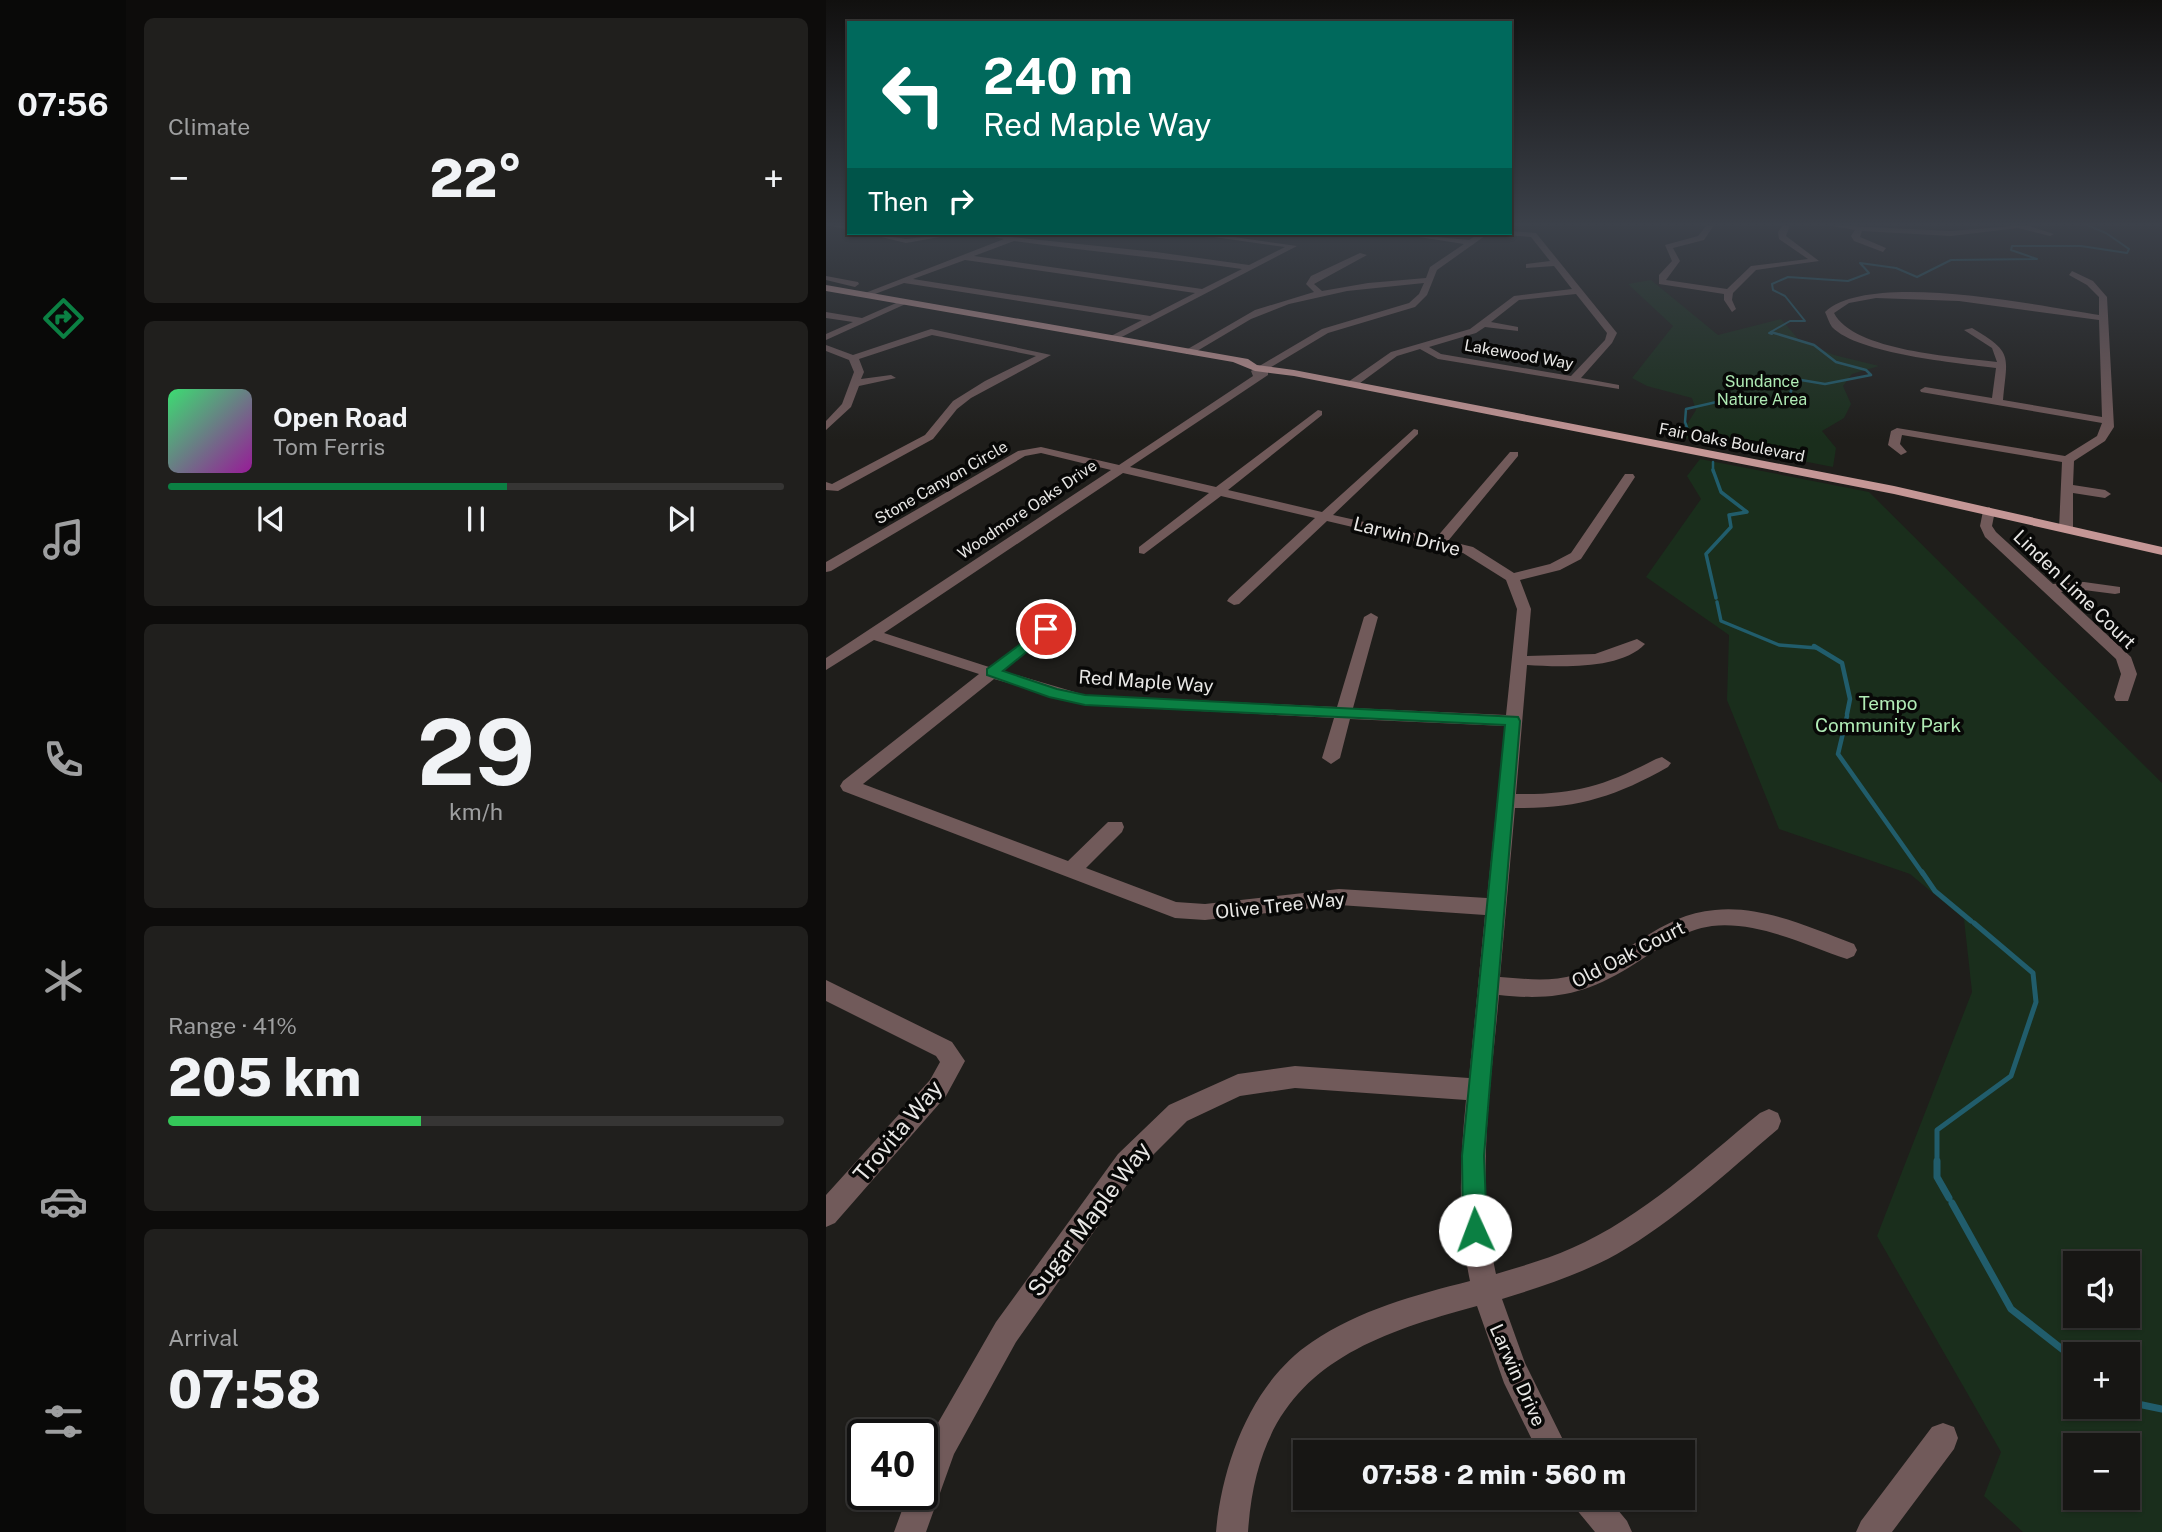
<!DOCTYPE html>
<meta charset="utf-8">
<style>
:root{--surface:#171614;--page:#201f1d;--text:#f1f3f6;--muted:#9e9fa0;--line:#363534;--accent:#0b8043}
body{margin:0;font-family:"Public Sans",sans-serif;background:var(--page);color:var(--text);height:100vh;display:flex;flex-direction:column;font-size:26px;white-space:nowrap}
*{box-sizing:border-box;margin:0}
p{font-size:23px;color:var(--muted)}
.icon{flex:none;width:38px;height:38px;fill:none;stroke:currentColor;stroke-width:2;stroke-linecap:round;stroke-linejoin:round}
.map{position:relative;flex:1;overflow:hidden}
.panel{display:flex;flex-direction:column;gap:18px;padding:18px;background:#0d0c0b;width:700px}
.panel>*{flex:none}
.top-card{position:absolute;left:21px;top:21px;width:665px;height:214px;border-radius:0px;box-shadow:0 2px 5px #0004,0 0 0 2px var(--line);background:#00695c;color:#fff;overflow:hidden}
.tools{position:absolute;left:1237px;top:1251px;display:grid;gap:14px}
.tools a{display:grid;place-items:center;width:77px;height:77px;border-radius:0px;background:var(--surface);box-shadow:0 2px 5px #0004,0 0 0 2px var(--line);font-size:35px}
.speed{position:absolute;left:21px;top:1419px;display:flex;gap:14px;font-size:35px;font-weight:700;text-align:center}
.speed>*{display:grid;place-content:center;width:91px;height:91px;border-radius:50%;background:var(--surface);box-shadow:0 2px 5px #0004,0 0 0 2px var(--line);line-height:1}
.speed .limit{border:4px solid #111;border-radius:10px;background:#fff;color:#111}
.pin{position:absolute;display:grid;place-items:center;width:60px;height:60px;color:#fff;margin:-30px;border:4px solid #fff;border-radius:50%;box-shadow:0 2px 7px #0007}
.me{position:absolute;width:77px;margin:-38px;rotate:358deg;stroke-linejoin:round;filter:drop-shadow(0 0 5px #0008)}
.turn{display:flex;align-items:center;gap:24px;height:147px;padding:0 21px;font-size:32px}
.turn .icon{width:91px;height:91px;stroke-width:2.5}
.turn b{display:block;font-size:49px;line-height:60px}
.then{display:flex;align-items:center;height:66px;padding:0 21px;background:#0003;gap:14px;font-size:26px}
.big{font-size:52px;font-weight:800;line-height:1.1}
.panel .tile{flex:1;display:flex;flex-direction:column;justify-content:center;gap:10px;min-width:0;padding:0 24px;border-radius:10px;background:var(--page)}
.panel .dial{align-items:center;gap:0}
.dial b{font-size:91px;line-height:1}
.song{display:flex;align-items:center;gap:21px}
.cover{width:84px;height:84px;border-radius:10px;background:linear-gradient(135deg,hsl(140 70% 55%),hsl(300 70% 35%))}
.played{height:7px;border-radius:4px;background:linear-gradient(90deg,var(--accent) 55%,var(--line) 55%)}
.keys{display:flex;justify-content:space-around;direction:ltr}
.heat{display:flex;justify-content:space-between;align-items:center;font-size:38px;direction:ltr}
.charge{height:10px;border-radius:5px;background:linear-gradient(90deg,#34c759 41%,var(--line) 0)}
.trip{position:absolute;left:467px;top:1440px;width:402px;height:70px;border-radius:0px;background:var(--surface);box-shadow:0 2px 5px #0004,0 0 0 2px var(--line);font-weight:800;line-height:70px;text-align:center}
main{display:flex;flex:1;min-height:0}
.tab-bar{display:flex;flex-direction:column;width:126px;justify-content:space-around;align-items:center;background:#090908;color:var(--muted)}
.tab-bar .icon{width:49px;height:49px}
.tab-bar .active{color:var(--accent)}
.tab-bar b{font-size:32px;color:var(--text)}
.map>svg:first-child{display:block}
.green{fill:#1a2e1c;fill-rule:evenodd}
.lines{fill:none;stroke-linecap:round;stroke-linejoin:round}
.stream-far5{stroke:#215d6c;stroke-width:2}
.stream-far4{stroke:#215d6c;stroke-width:2.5}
.stream-far3{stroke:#215d6c;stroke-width:3.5}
.stream-far2{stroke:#215d6c;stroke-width:4.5}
.stream-far1{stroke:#215d6c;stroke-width:5}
.stream{stroke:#215d6c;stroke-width:7}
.minor{fill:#715a5a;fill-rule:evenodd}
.major{fill:#c59796;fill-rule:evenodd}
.route{fill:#0b8043;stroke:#07532c;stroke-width:2}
.labels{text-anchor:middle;stroke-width:7;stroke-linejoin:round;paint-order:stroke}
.far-street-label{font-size:16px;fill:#e8e7e5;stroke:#080807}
.far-park-label{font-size:16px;fill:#b0ebb5;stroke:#080807}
.street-label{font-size:19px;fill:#e8e7e5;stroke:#080807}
.park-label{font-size:19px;fill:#b0ebb5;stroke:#080807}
.near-street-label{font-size:23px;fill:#e8e7e5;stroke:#080807}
</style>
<main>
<nav class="tab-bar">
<b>07:56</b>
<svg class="icon active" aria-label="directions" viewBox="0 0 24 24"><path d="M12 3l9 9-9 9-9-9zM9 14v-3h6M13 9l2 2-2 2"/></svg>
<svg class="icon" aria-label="music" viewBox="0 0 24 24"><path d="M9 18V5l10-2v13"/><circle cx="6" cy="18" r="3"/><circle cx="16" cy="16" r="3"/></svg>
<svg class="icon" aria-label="phone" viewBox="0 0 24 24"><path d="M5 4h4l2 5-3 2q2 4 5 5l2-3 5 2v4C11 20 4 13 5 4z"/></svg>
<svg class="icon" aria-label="climate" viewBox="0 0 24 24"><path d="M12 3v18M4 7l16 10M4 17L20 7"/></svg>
<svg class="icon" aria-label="car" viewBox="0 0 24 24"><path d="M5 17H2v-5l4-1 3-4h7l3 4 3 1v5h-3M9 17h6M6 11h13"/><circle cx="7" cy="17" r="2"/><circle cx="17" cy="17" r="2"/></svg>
<svg class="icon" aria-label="filters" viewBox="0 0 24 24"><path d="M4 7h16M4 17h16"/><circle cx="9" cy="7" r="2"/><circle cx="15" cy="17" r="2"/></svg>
</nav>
<section class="panel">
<div class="tile"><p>Climate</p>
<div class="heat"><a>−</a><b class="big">22°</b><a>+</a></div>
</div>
<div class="tile">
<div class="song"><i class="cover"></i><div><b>Open Road</b><p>Tom Ferris</p></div></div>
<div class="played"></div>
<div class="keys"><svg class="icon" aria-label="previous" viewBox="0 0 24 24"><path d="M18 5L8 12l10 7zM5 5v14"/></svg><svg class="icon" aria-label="pause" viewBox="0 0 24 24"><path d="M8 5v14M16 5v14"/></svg><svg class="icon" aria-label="next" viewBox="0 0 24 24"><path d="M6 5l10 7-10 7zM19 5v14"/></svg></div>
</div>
<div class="tile dial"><b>29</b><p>km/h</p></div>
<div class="tile"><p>Range · 41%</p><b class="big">205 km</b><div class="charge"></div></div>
<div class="tile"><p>Arrival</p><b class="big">07:58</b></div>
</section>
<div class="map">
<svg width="1336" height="1532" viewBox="0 0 1336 1532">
<rect width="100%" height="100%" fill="#1f1e1b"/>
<path class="green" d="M 825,280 L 892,335 L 955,319 L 973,340 L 1008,355 L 1053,366 L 1026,374 L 1017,386 L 1025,404 L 1018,418 L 996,431 L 1010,448 L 1007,467 L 853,437 L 870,410 L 866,398 L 821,386 L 806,378 L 847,326 L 802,284 Z
M 874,459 L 1043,492 L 1336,783 L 1336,1532 L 1197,1532 L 1158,1496 L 1175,1452 L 1051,1236 L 1146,992 L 1138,919 L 1084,874 L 953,829 L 901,700 L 903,635 L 820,577 L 875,499 L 861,476 ZM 1250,1264 L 1302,1264 L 1302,1316 L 1250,1316 ZM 1250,1354 L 1302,1354 L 1302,1407 L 1250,1407 ZM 1250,1446 L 1302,1446 L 1302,1498 L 1250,1498 Z"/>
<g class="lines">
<path class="stream-far5" d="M 946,334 L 943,333 L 964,321 L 979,321 L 959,296 L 947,290 L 946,284 L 962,277 L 1022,281 L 1043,273 L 1034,263 L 1070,268 L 1091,277 L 1125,260 L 1211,259 L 1185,250 L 1186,246 L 1255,246 L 1301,253 L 1303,249 L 1280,233 L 1261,225"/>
<path class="stream-far4" d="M 888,443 L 863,433 L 859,422 L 860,409 L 921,395 L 945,400 L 963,397 L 969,379 L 999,384 L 1045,375 L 1040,370 L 1010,362 L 988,345 L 945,332
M 887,462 L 887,472"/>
<path class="stream-far3" d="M 887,470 L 895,492 L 921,512 L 903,515 L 905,527 L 880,554 L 890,598
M 891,602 L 895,621 L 953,645 L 991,648"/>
<path class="stream-far2" d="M 988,646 L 1016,663 L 1024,699 L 1021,714
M 1021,716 L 1012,754 L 1097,874"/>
<path class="stream-far1" d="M 1096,872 L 1109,891 L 1145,921
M 1111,1163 L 1111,1130 L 1185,1076 L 1210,1002 L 1207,973 L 1148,923"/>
<path class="stream" d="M 1111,1161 L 1111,1177 L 1123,1198
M 1126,1203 L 1185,1309 L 1250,1360
M 1302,1402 L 1336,1409"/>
<path class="minor" d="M 1,225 L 23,226 L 23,230 Z
M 881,225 L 888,225 L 878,240 L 847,248 L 854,261 L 840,280 L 901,289 L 925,266 L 982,259 L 953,239 L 952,232 L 957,225 L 964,225 L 960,236 L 993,261 L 930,270 L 907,293 L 906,300 L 910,309 L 906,312 L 898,300 L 898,294 L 833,284 L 833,275 L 846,261 L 839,245 L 872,236 Z
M 1001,225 L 1125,231 L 1200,225 L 1228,234 L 1224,236 L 1192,228 L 1125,236 L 1036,231 L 1034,237 L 1060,248 L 1057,252 L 1028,241 L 1025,236 L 1029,230 Z
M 684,231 L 710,233 L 791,333 L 786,343 L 755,378 L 793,385 L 793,389 L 612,359 L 594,349 L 571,356 L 530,386 L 522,386 L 522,382 L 565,352 L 644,329 L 688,296 L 746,289 L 728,266 L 700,268 L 700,264 L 724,261 L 705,237 L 681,235 ZM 750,294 L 781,333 L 779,340 L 745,376 L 615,354 L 603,347 L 650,333 L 659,327 L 692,331 L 692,327 L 665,322 L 693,300 Z
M 39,233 L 80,239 L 136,233 L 80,243 Z
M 147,233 L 330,252 L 423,265 L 459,247 L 360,233 L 380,233 L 471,246 L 288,341 L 285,340 L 285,336 L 316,320 L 78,283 L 41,297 L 34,295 L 178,239 ZM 188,241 C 264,252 340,258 416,269 L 376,289 L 148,256 ZM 139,260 L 369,293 L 324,316 L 87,279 Z
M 567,233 L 643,240 L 654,233 L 663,233 L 611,270 L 601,295 L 589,307 L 502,333 L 442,369 L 442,375 L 304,467 L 390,487 L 492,410 L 496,411 L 496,415 L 402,490 L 496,512 L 588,429 L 592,430 L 592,434 L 507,515 L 610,538 L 684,452 L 692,452 L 692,456 L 622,541 L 647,547 L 688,573 L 724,564 L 745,553 L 799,474 L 807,474 L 809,477 L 755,559 L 734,570 L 694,580 L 705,609 L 701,656 L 769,654 L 811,639 L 819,644 C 795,670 733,667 701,665 L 690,794 C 749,795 778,786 830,759 L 836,757 L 845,763 L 842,767 C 789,797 750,809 689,808 L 674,977 C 699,979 725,982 749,975 C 799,959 834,914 889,910 C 936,905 985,928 1028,944 L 1031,950 L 1028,956 L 1021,959 C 979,945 932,921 886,926 C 857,930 834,948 810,963 C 762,994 729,1001 673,995 C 665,1087 649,1183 670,1274 C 696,1266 722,1259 746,1248 C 817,1217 875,1161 934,1113 L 943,1109 L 952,1113 L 955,1121 L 952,1129 C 900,1173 850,1220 791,1254 C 755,1274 715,1287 676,1299 L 699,1363 L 743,1452 L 712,1452 L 678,1383 L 651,1306 C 520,1341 432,1381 422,1532 L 390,1532 C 396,1463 426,1382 486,1342 C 533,1310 589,1295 644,1281 C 631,1220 634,1161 640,1100 L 469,1088 L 414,1096 L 361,1121 L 310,1172 L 190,1342 L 128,1454 L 100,1532 L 68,1532 L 82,1494 L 96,1494 L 96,1458 L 105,1435 L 170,1322 L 292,1154 L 343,1105 L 412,1074 L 469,1066 L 643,1078 L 659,915 L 513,905 L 379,920 L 349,918 L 17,791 L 14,786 L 17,781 L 153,674 L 48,640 L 0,670 L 0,658 L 285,470 L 215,453 L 199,456 L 5,571 L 0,572 L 0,562 L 192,451 L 215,447 L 293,465 L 427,376 L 425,371 L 496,329 L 583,303 L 593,294 L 598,283 L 521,291 L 463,304 L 425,319 L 366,354 L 360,354 L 360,350 L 429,310 L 488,292 L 480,284 L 485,276 L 534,253 L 541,255 L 488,284 L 496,291 L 542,283 L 600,278 L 604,267 L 638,244 ZM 297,473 L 383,493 L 313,547 L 313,553 L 318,554 L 395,496 L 489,518 L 403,598 L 401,601 L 408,605 L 413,604 L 501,521 L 637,553 L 680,580 L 691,609 L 680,715 L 527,708 L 552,617 L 545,613 L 538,617 L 511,707 L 259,695 L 177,671 L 225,632 L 227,629 L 220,625 L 163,667 L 58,633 ZM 168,679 L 259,705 L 508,718 L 496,758 L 505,764 L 514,758 L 524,719 L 679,726 L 661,898 L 513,889 L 379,904 L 350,902 L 260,868 L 296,832 L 298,827 L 296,822 L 282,822 L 242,861 L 37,784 Z
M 1246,271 L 1267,281 L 1281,297 L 1288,427 L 1279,441 L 1248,461 L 1247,485 L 1279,490 L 1285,494 L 1279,498 L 1247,493 L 1247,529 L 1240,533 L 1233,529 L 1236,462 L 1076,435 L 1074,444 L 1081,452 L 1075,455 L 1062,445 L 1065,431 L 1071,428 L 1239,456 L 1271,436 L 1276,423 L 1095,392 L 1094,390 L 1099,387 L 1166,398 L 1170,368 C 1132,363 1032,354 1006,327 C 1003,323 1001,316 999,312 C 1044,270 1213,306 1273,315 L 1273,297 L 1261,285 L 1243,275 ZM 1050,298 L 1133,301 L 1273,320 L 1276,417 L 1177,400 C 1181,355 1188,353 1146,328 L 1138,330 L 1166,348 L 1171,362 C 1131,357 1027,351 1008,313 L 1023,303 Z
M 0,276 L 32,282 L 33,284 L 29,287 L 0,280 Z
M 77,300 L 84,302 L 0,340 L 0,334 L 27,322 L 0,318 L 0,312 L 36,318 Z
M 105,329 L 225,355 L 145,398 L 131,409 L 107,439 L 12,491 L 0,490 L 0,482 L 6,484 L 99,435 L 127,401 L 159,381 L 210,356 L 106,335 L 33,359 L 38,372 L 35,379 L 65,375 L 70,378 L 33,386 L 25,407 L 0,430 L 0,421 L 16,404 L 28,372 L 23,360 L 0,351 L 0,345 L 27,355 Z
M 1163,507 L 1169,511 L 1166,526 L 1170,532 L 1227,584 L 1258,582 L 1294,587 L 1294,593 L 1289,594 L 1258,590 L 1235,592 L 1305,657 L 1311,674 L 1302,701 L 1290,701 L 1288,697 L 1295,674 L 1290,659 L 1159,537 L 1154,526 L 1157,511 Z
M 0,980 L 126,1042 L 139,1061 L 120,1096 L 9,1223 L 0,1227 L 0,1195 L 104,1080 L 114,1062 L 110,1056 L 0,1001 Z
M 1117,1423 L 1128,1427 L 1132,1438 L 1128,1449 L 1066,1532 L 1030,1532 L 1035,1521 L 1106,1427 Z
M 745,1498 L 782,1498 L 801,1521 L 806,1532 L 769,1532 L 750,1509 Z"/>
<path class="major" d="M 0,285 L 422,359 L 431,365 L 468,370 L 1068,486 L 1336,547 L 1336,555 L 1068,494 L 468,376 L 429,371 L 407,362 L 0,291 Z"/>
</g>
<linearGradient id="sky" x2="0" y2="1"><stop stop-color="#11100f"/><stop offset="0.51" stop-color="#3c414a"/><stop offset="1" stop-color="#3c414a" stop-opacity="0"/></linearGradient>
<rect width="1336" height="440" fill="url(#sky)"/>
<path class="route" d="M 220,625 L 225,626 L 225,632 L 177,671 L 231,689 L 259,695 L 692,717 L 694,721 L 658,1156 L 661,1230 L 658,1239 L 649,1242 L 641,1239 L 637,1230 L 636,1156 L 679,725 L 259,705 L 223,697 L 161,675 L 161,669 Z"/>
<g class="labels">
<g class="far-street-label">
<text transform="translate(693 354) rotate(10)" y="6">Lakewood Way</text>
<text transform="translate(906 442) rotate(11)" y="6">Fair Oaks Boulevard</text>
<text transform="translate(115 482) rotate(-30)" y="6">Stone Canyon Circle</text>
<text transform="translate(201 509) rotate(-34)" y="6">Woodmore Oaks Drive</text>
</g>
<g class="far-park-label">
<text x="936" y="387">Sundance<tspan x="936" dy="18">Nature Area</tspan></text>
</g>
<g class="street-label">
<text transform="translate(581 536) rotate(14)" y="7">Larwin Drive</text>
<text transform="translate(1249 589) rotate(44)" y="7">Linden Lime Court</text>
<text transform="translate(320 681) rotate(4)" y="7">Red Maple Way</text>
<text transform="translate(454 905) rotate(-6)" y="7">Olive Tree Way</text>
<text transform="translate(802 954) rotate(-27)" y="7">Old Oak Court</text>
<text transform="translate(692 1375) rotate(66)" y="7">Larwin Drive</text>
</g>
<g class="park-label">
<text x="1062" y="710">Tempo<tspan x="1062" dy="22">Community Park</tspan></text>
</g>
<g class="near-street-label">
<text transform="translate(72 1131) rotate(-50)" y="8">Trovita Way</text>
<text transform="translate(263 1219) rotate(-53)" y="8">Sugar Maple Way</text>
</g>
</g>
</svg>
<div class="tools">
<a><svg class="icon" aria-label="sound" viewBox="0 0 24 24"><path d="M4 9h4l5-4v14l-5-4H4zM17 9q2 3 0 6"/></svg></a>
<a>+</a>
<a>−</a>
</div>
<div class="speed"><div class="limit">40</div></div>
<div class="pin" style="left:220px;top:629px;background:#d93025"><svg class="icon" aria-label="arrive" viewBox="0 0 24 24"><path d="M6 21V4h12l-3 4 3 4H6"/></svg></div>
<svg class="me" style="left:649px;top:1230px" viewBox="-20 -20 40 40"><circle r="19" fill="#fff"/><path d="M0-13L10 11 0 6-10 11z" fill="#0b8043"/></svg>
<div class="trip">07:58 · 2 min · 560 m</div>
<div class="top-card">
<div class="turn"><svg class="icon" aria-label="left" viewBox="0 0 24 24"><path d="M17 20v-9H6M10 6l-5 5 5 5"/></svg><div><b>240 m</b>Red Maple Way</div></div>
<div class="then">Then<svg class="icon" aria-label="right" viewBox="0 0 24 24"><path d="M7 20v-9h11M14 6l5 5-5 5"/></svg></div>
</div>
</div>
</main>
